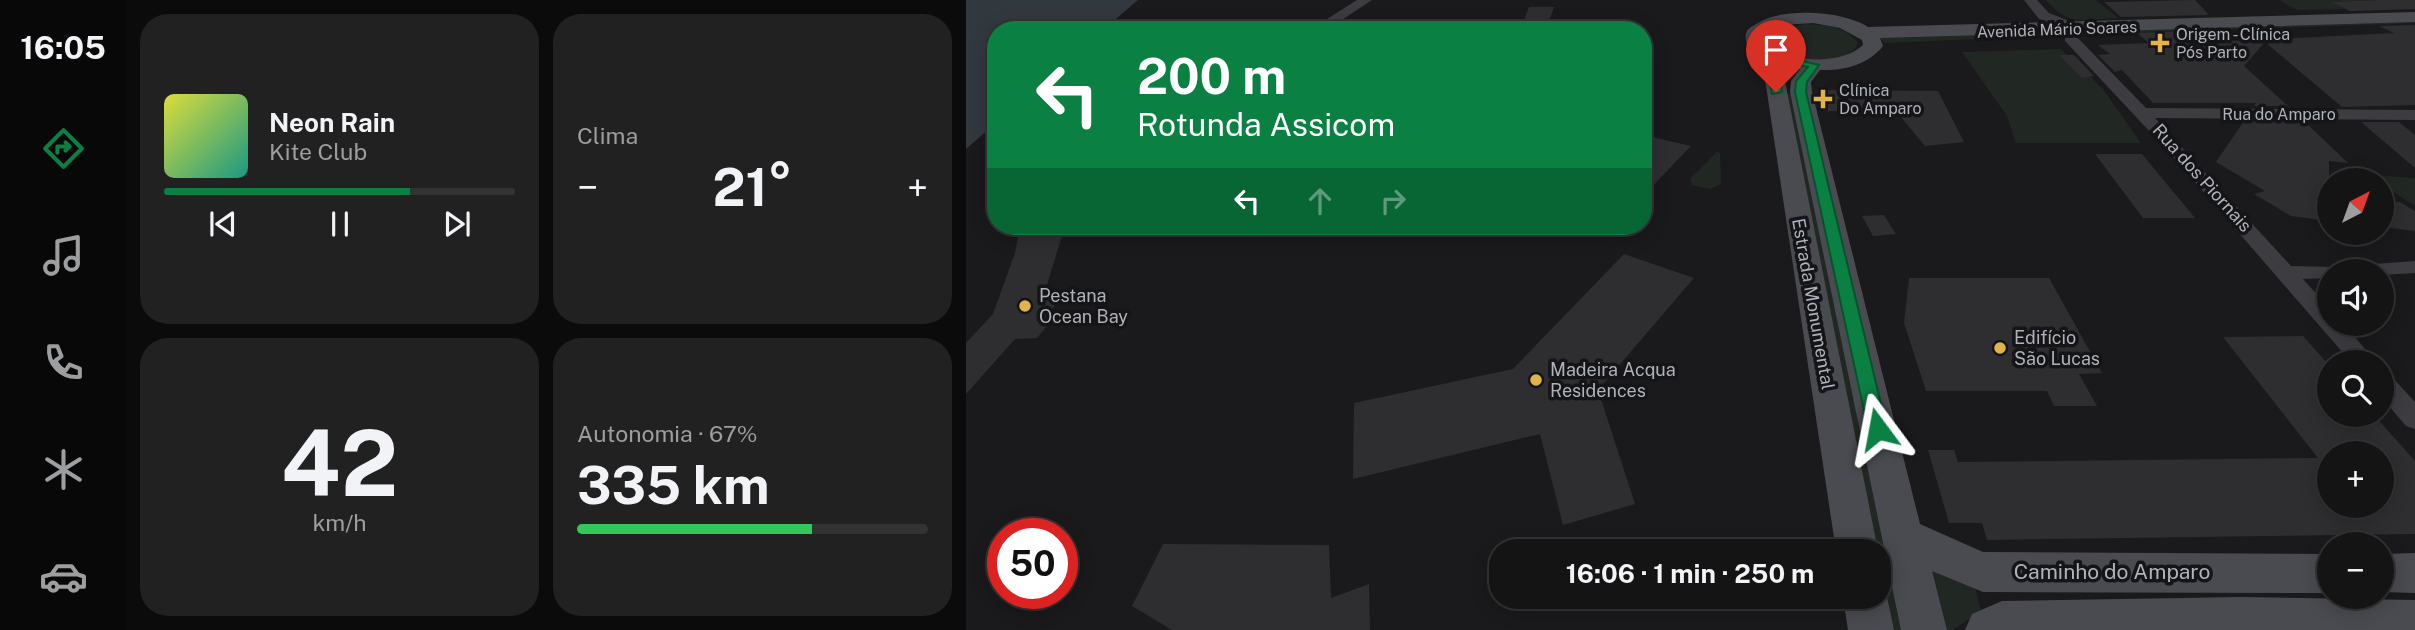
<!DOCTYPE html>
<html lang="pt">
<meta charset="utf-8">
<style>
:root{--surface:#141415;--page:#212122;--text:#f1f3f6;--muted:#9d9ea0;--line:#333334;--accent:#0b8043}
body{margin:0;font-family:"Public Sans",sans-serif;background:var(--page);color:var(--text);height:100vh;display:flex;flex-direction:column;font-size:26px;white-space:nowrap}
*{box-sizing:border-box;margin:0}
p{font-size:23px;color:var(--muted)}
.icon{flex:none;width:38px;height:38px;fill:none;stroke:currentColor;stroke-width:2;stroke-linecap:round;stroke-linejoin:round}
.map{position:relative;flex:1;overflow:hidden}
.drawer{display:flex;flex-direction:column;gap:14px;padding:14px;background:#0b0b0c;width:840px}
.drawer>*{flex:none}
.banner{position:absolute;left:21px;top:21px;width:665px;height:214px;border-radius:28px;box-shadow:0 4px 18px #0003,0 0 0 2px var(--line);background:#0b8043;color:#fff;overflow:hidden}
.needle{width:46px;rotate:41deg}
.buttons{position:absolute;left:1351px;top:168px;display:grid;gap:14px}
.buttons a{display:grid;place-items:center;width:77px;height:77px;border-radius:50%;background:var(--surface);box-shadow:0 4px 18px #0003,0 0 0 2px var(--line);font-size:35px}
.speed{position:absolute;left:21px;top:518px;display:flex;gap:14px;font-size:35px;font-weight:700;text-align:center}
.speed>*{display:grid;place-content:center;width:91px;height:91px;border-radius:50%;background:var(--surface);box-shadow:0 4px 18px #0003,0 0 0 2px var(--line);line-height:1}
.speed .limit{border:10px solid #d22;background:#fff;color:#111}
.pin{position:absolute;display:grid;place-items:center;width:60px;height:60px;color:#fff;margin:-72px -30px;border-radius:50% 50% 50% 0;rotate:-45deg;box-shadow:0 0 7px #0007}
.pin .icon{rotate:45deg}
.me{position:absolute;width:77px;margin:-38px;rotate:347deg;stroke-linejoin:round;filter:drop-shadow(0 0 5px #0008)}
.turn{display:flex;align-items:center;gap:24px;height:147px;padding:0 35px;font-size:32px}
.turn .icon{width:91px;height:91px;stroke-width:2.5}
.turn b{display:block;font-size:49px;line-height:60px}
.lanes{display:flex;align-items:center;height:66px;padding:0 35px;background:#0003;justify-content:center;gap:35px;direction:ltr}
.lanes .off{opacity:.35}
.big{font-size:52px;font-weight:700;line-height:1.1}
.drawer .widget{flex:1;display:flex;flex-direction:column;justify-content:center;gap:10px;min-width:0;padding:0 24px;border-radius:28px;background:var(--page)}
.drawer .dial{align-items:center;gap:0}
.dial b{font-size:91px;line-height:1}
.song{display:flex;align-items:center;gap:21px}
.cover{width:84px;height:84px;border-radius:10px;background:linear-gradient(135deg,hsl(60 70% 55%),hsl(170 70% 35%))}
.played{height:7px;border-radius:4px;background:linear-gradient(90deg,var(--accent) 70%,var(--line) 70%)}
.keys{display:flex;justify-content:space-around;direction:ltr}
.heat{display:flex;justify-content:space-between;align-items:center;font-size:38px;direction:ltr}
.charge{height:10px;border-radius:5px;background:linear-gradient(90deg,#34c759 67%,var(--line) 0)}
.drawer .tiles{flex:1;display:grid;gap:14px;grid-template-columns:repeat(2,1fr)}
.trip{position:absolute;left:523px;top:539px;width:402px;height:70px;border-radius:28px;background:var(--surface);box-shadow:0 4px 18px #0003,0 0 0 2px var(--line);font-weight:700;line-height:70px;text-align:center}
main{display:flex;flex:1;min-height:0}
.tab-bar{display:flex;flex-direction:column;width:126px;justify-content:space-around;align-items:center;background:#080808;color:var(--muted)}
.tab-bar .icon{width:49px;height:49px}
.tab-bar .on{color:var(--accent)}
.tab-bar b{font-size:32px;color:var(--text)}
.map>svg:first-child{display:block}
.green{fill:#212722}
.water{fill:#31393f}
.building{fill:#2e2d30;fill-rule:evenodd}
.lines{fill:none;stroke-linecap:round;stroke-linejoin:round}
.street{fill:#3c3c41;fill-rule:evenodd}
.secondary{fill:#4a4b51;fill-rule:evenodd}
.route{fill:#0b8043;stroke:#07532c;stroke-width:2}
.poi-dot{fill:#e2b24c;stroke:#151517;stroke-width:2.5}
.labels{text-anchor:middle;stroke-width:7;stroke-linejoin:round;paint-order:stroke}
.far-street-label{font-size:16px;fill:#aeb2bb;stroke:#151517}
.far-poi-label{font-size:16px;fill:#aeb2bb;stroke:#151517;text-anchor:start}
.street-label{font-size:18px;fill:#aeb2bb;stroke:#151517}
.poi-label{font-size:18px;fill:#aeb2bb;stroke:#151517;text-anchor:start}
.near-street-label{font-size:21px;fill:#aeb2bb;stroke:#151517}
</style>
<main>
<nav class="tab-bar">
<b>16:05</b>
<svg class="icon on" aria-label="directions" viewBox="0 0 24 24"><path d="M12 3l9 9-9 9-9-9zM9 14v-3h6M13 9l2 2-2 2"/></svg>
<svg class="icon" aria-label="music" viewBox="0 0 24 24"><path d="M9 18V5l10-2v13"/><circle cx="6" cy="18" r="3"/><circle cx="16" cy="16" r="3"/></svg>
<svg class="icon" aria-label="phone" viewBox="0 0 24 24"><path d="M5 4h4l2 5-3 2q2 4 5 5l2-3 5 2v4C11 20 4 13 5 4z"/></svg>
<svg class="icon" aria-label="climate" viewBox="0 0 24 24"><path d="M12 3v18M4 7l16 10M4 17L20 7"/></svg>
<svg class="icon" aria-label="car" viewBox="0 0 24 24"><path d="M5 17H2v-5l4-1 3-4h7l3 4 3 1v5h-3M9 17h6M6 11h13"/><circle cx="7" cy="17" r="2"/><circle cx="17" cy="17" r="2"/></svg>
</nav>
<section class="drawer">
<div class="tiles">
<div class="widget">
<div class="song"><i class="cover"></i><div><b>Neon Rain</b><p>Kite Club</p></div></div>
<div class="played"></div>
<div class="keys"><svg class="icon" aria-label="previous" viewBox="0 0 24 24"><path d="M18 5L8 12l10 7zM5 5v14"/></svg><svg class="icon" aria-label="pause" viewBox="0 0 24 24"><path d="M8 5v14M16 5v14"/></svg><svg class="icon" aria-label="next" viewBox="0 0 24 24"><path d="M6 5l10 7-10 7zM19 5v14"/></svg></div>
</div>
<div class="widget"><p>Clima</p>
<div class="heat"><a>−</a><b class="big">21°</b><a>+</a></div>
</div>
<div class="widget dial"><b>42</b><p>km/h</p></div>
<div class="widget"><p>Autonomia · 67%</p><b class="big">335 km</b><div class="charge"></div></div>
</div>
</section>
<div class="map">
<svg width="1449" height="630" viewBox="0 0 1449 630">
<rect width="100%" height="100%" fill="#1a1a1c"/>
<path class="green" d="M 1080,0 L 1130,0 L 1152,18 C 1117,19 1105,28 1080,0 Z
M 1313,0 L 1414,0 L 1367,2 L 1380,9 L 1331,10 Z
M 1449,20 L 1449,23 L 1139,34 L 1135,31 Z
M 840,24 C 859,25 880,26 892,43 C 880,71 818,61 800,43 L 800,36 L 808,29 Z
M 1126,31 L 1129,34 L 918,43 L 913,37 Z
M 1095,49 L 1137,89 L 1175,143 L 1050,143 L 1041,116 L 996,52 Z
M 819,94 L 828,94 L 940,630 L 921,630 L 914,593 L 914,551 L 906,551 Z
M 751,152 L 754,153 L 755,184 L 744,189 L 726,185 L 724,179 Z
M 1399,175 L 1449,178 L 1449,206 L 1416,185 L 1416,180 L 1408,180 Z
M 962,564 L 1007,580 L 1015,611 L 987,630 L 979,630 Z"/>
<path class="water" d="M 0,0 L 172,0 L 137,30 L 30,30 L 30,123 L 0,149 Z"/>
<path class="building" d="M 1229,0 L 1243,15 L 1155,17 L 1138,2 Z
M 1414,0 L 1449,0 L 1449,9 L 1384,11 L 1365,2 Z
M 563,7 L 588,7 L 580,30 L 554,30 Z
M 1449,25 L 1449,105 L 1376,107 L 1299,42 L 1278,66 L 1322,106 L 1288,106 L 1290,103 L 1187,103 L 1156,70 L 1149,72 L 1132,55 L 1144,54 L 1132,45 L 1183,43 L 1171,33 L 1258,30 L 1268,41 L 1428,33 L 1413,26 Z
M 1093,55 L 1108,55 L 1128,76 L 1116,78 Z
M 853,90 L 972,91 L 998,142 L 959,146 L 930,111 L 859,111 Z
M 1278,121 L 1339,122 L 1382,163 L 1363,161 L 1363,221 L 1325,216 L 1288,194 L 1299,191 L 1250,162 Z
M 1395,122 L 1433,122 L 1449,135 L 1449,168 Z
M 677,135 L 725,146 L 677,196 Z
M 1129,154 L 1176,154 L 1229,218 L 1177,218 Z
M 1416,200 L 1434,202 L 1449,211 L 1449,231 L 1416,227 Z
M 918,215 L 930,234 L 907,236 L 896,216 Z
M 66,226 L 99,226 L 77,298 L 89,298 L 85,302 L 93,301 L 84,311 L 94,311 L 71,338 L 49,339 L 0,394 L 0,343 L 27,314 L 49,253 L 52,237 Z
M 658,254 L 728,278 L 632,390 L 669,504 L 597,525 L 574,434 L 387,479 L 388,403 L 547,369 Z
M 943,278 L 1083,278 L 1136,373 L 1113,374 L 1131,406 L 1088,406 L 1081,391 L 960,391 L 938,323 Z
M 1337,336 L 1363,365 L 1363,415 L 1408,415 L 1449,461 L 1449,534 L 1021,540 L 1016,523 L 983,523 L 962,450 L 988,450 L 992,462 L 1352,458 L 1257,337 ZM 1363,453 L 1416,453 L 1416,506 L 1363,506 Z
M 197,544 L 363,545 L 365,598 L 403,584 L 404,630 L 206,630 L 166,606 Z"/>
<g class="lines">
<path class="street" d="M 391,0 L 406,0 L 365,27 L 360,28 L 353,24 Z
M 1058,0 L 1071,0 L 1083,13 L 1122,28 L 1115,32 L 1073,19 Z
M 1104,34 L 1109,35 L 1180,108 L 1449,110 L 1449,120 L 1189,118 L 1325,266 L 1367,267 L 1449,261 L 1449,273 L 1416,275 L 1416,271 L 1363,271 L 1363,278 L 1337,279 L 1363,308 L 1363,324 L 1378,324 L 1410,362 L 1385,362 L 1200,149 L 1099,41 L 1099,35 Z
M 1416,373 L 1425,376 L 1449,402 L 1449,429 L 1440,426 L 1416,398 Z"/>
<path class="secondary" d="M 1449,12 L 1449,22 L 914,38 L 917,46 C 902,65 877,71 854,70 L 845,82 L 846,92 L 954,524 L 1017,552 L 1363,554 L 1363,593 L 1017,592 L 966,571 L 981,630 L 935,630 L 824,92 L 825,81 L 834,69 L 816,66 L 912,551 L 870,551 L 796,59 L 781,45 C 780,41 779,37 780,34 C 781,28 787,26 792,23 C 816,7 878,11 902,27 ZM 847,23 L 874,28 L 896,40 L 897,45 C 874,66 823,63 800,43 L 799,35 L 816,25 Z
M 1449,553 L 1449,593 L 1416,592 L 1416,554 Z
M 914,582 L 921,597 L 928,630 L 882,630 L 877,597 L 914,597 Z
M 1274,597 L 1449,600 L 1449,630 L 999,630 L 1006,614 L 1036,601 Z"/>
</g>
<path class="route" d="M 807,54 L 853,65 L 841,82 L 840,92 L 921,429 L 918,434 L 905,434 L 902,429 L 829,92 L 830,81 L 842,67 L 811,61 L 816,92 L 806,94 L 800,62 L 803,55 Z"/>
<g class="poi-dot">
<path d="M1190.5 32.5h7v7h7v7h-7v7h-7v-7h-7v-7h7z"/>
<path d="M853.5 88.5h7v7h7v7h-7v7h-7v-7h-7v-7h7z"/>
<circle cx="59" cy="306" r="7"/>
<circle cx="1034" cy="348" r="7"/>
<circle cx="570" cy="380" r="7"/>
</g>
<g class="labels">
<g class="far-street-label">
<text transform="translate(1091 29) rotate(-2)" y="6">Avenida Mário Soares</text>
<text x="1313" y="120">Rua do Amparo</text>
</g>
<g class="far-poi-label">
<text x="1210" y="40">Origem - Clínica<tspan x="1210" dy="18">Pós Parto</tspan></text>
<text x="873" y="96">Clínica<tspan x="873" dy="18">Do Amparo</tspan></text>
</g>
<g class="street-label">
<text transform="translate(1236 178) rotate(48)" y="6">Rua dos Piornais</text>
<text transform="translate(847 304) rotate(80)" y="6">Estrada Monumental</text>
</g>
<g class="poi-label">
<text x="73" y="302">Pestana<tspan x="73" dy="21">Ocean Bay</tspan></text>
<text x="1048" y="344">Edifício<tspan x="1048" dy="21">São Lucas</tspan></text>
<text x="584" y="376">Madeira Acqua<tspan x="584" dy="21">Residences</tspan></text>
</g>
<g class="near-street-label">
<text x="1146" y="579">Caminho do Amparo</text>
</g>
</g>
</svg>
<div class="buttons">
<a><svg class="needle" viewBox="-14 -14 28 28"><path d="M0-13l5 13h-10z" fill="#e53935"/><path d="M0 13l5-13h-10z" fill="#9d9ea0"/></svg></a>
<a><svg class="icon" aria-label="sound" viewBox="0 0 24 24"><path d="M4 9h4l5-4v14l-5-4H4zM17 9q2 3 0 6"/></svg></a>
<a><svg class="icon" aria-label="search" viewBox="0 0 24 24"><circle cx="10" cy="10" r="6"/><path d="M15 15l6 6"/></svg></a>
<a>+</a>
<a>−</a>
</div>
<div class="speed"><div class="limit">50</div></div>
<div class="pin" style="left:810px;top:92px;background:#d93025"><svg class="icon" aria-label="arrive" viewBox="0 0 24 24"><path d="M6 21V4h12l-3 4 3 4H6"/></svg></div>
<svg class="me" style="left:912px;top:429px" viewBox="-20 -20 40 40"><path d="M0-17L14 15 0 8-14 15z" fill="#0b8043" stroke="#fff" stroke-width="4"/></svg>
<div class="trip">16:06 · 1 min · 250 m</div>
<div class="banner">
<div class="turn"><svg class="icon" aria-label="left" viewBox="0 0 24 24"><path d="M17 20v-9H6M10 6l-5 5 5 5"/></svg><div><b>200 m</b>Rotunda Assicom</div></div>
<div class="lanes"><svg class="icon" aria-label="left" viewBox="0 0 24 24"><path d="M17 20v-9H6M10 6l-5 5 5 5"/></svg><svg class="icon off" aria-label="ahead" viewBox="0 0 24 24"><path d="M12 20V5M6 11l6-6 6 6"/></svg><svg class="icon off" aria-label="right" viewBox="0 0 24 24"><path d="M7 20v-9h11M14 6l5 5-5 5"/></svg></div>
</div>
</div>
</main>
